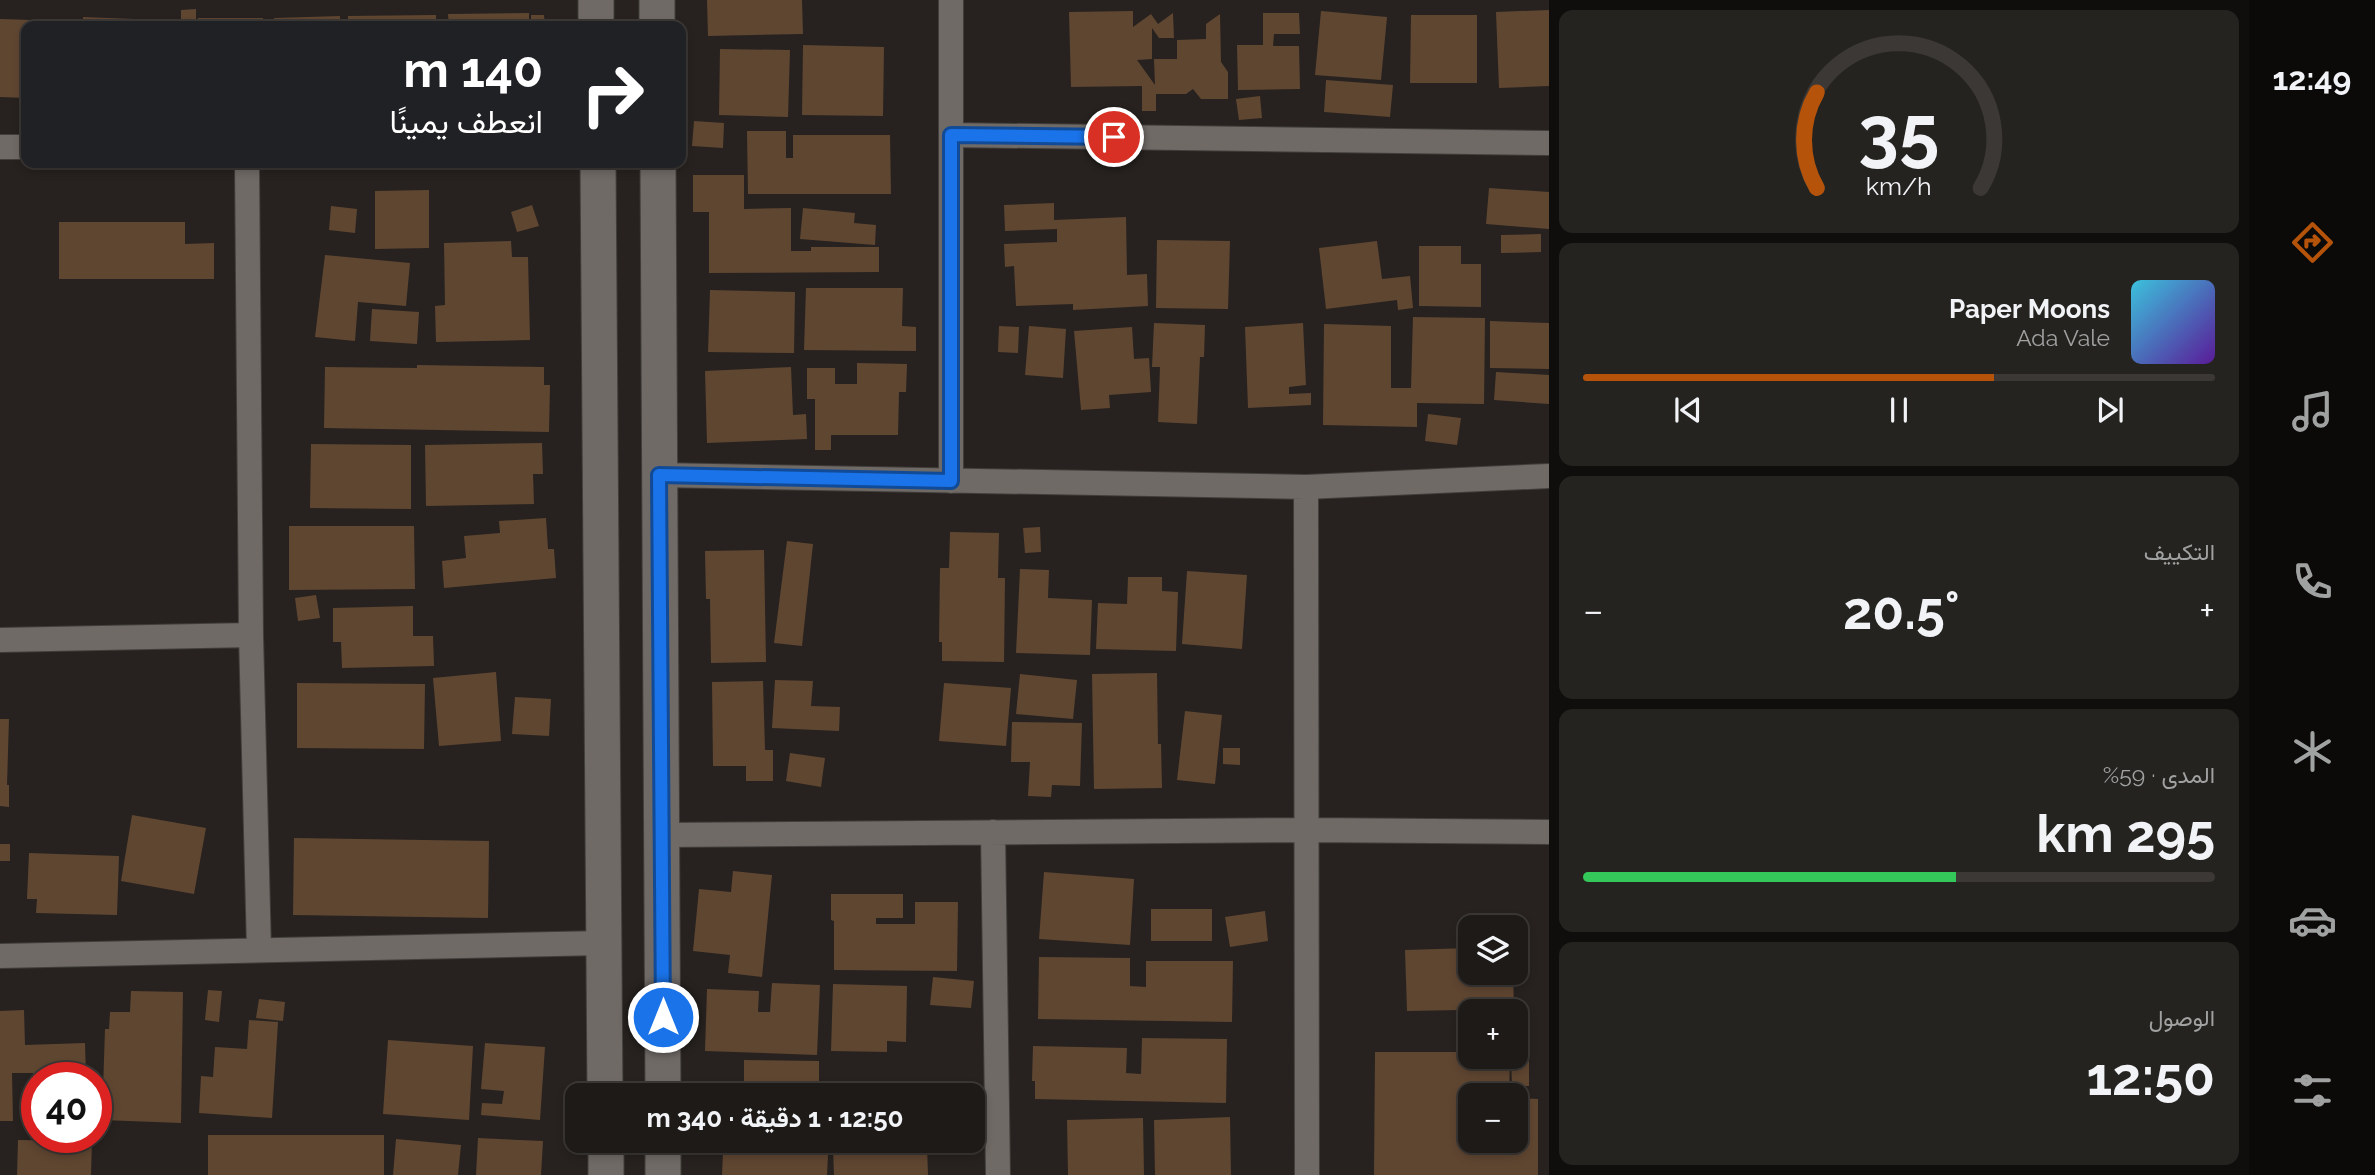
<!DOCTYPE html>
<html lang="ar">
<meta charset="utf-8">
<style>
:root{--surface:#1d1a17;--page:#252320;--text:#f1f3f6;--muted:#a0a1a1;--line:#3b3836;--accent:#b45309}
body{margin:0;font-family:Raleway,Vazirmatn,sans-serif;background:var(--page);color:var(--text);direction:rtl;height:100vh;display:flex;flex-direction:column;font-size:26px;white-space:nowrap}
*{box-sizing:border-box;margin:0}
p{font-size:23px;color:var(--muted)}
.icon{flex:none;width:38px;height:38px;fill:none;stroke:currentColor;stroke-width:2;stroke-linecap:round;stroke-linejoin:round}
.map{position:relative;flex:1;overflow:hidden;direction:ltr}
.sheet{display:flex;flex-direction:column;gap:10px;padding:10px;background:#100e0d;width:700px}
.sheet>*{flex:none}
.top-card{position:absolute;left:21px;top:21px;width:665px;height:147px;border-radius:14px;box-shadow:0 4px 10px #0003,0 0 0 2px var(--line);direction:rtl;background:#202124;color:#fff;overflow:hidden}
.fabs{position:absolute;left:1458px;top:915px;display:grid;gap:14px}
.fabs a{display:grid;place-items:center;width:70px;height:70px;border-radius:14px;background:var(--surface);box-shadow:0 4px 10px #0003,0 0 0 2px var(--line);font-size:35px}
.speed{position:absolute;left:21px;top:1062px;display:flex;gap:14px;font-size:35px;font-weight:700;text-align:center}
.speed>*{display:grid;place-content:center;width:91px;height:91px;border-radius:50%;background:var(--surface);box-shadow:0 4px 10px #0003,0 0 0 2px var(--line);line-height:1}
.speed .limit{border:10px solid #d22;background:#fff;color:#111}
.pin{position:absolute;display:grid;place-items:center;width:60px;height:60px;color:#fff;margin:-30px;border:4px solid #fff;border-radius:50%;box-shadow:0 2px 7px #0007}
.me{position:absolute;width:77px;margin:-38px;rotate:0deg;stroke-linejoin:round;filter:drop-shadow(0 0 5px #0008)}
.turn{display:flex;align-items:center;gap:24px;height:147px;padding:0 28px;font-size:32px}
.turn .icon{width:91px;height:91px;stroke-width:2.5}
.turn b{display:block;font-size:49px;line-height:60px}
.big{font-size:52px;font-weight:700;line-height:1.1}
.sheet .tile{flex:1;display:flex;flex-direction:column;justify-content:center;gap:10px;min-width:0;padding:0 24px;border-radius:14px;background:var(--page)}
.sheet .dial{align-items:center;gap:0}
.dial svg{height:182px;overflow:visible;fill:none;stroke:var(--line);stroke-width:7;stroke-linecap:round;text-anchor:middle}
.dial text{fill:var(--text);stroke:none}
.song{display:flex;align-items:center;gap:21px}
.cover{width:84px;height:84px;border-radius:10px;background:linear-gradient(135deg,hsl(190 70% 55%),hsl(270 70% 35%))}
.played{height:7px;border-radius:4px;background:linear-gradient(90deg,var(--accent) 65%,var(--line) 65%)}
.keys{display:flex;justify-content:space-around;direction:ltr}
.heat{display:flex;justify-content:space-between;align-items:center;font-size:38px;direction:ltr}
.charge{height:10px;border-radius:5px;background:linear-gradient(90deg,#34c759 59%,var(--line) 0)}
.trip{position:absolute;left:565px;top:1083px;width:420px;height:70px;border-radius:14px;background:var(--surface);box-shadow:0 4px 10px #0003,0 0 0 2px var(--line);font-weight:700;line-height:70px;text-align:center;direction:rtl}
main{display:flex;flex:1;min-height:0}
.menu{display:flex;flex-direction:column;width:126px;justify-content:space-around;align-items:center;background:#0c0a09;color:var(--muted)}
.menu .icon{width:49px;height:49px}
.menu .current{color:var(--accent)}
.menu b{font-size:32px;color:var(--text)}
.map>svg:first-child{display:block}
.building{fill:#5f4631}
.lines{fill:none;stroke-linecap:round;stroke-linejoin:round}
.street-casing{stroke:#413e3b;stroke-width:26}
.secondary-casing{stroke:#413e3b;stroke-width:37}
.street{stroke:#706a66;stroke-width:24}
.secondary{stroke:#706a66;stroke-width:35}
.route-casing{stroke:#114b97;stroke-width:18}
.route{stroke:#1a73e8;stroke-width:12}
</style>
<main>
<nav class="menu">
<b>12:49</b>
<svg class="icon current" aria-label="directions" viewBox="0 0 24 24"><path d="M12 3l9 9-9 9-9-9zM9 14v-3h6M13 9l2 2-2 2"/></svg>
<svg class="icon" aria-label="music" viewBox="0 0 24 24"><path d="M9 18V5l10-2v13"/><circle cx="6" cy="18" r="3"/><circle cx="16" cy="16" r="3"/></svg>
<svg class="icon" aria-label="phone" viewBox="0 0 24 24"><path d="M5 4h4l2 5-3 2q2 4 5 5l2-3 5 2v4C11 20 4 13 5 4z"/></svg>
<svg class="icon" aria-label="climate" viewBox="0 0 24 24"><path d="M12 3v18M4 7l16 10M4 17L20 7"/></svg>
<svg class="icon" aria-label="car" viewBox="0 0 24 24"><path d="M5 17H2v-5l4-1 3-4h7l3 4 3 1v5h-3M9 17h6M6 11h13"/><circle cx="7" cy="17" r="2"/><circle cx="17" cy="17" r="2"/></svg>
<svg class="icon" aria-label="filters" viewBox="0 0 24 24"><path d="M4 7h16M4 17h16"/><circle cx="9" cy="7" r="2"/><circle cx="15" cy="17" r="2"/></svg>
</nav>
<section class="sheet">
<div class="tile dial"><svg viewBox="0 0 100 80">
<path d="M14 69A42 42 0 1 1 86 69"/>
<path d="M14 69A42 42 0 0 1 14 27" stroke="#b45309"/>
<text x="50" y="56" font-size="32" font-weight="700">35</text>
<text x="50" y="72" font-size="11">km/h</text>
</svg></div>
<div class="tile">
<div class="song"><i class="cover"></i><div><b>Paper Moons</b><p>Ada Vale</p></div></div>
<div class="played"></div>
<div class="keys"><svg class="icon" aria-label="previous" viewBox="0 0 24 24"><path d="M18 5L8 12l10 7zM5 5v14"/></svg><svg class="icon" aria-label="pause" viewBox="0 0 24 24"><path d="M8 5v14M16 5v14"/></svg><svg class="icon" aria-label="next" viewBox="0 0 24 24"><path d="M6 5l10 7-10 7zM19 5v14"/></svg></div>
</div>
<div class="tile"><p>التكييف</p>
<div class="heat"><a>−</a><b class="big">20.5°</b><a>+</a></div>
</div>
<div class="tile"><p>المدى · 59%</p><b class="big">295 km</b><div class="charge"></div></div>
<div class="tile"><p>الوصول</p><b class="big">12:50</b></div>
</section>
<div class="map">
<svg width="1549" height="1175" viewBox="0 0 1549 1175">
<rect width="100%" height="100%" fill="#27221f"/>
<path class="building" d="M 707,0 L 802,0 L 803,34 L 708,36 Z
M 196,9 L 196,26 L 181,26 L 181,10 Z
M 1549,10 L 1549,86 L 1499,88 L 1496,12 Z
M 1133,11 L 1133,27 L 1151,14 L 1158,24 L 1173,13 L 1174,38 L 1159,38 L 1152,28 L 1152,59 L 1137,60 L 1155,85 L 1154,59 L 1177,59 L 1177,40 L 1206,39 L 1206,24 L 1220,14 L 1221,62 L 1228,72 L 1228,99 L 1201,99 L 1193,89 L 1186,94 L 1156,94 L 1156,111 L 1142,111 L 1142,86 L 1071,87 L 1069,12 Z
M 1321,11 L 1387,17 L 1381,80 L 1315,75 Z
M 529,13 L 529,26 L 449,26 L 448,14 Z
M 1263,13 L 1299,13 L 1300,34 L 1274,34 L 1273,46 L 1299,46 L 1300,89 L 1238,90 L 1237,45 L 1263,45 Z
M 436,15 L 436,26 L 348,26 L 348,16 Z
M 531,15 L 544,15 L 545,26 L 531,26 Z
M 1411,15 L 1477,15 L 1477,83 L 1410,83 Z
M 340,16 L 340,26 L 274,26 L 274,18 Z
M 83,17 L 161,20 L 160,26 L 83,26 Z
M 198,18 L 263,18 L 263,26 L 198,26 Z
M 0,19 L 63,21 L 63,26 L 26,26 L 26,98 L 0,97 Z
M 803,45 L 884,47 L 883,116 L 802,115 Z
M 720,49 L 790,50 L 788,117 L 719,115 Z
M 1326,80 L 1393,85 L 1390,117 L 1324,112 Z
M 1260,96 L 1262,118 L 1239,120 L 1236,99 Z
M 694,121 L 724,123 L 723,148 L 692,146 Z
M 747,131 L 786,131 L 786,158 L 793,158 L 793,135 L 890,135 L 891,194 L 748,194 Z
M 693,175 L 744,175 L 744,209 L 791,208 L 791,251 L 811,251 L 811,247 L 879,247 L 879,272 L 709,273 L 709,212 L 693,212 Z
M 1489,188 L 1549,192 L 1549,229 L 1486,224 Z
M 429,190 L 429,248 L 375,249 L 375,191 Z
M 1054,203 L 1054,220 L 1126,217 L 1127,275 L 1147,274 L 1148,306 L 1073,310 L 1073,304 L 1016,306 L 1014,266 L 1005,267 L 1004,244 L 1057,242 L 1057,229 L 1005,231 L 1004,205 Z
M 532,205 L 539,226 L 517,232 L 511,212 Z
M 331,206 L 357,209 L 355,233 L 329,230 Z
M 803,208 L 855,213 L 854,223 L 876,225 L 875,245 L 800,239 Z
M 59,222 L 185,222 L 185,244 L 214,243 L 214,279 L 59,279 Z
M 1541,234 L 1541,252 L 1501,253 L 1501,235 Z
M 1157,240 L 1230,241 L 1228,309 L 1156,308 Z
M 511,241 L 512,257 L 528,257 L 530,340 L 436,342 L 435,306 L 445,305 L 444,243 Z
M 1377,241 L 1382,279 L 1410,276 L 1413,308 L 1398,310 L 1397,300 L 1326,309 L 1319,248 Z
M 1419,246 L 1461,246 L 1461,264 L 1481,264 L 1481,307 L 1419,306 Z
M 325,255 L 410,263 L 406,306 L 358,302 L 355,341 L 315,337 Z
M 806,288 L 903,288 L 902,326 L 916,327 L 916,351 L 804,350 Z
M 710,290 L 795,292 L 794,353 L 708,352 Z
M 372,309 L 419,312 L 417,344 L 370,341 Z
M 1413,317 L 1485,318 L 1484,404 L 1417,403 L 1417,427 L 1323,425 L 1324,324 L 1391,326 L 1391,388 L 1411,388 Z
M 1490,321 L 1549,323 L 1549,369 L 1490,368 Z
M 1154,323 L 1205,325 L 1204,357 L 1200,357 L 1197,424 L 1158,422 L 1160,367 L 1152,367 Z
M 1303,323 L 1306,385 L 1289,387 L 1289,394 L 1311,393 L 1311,405 L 1248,408 L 1245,327 Z
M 999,326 L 1019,327 L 1018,353 L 998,352 Z
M 1029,326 L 1066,329 L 1063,378 L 1025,375 Z
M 1132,327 L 1134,359 L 1149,358 L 1151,392 L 1109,395 L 1110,408 L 1081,410 L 1074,331 Z
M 857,363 L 907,364 L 906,392 L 899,392 L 898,435 L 831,435 L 831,450 L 815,450 L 815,399 L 807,399 L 807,368 L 835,368 L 835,384 L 857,384 Z
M 417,365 L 544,367 L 544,385 L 550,385 L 549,432 L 324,428 L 325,367 L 417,368 Z
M 791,367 L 793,415 L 806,414 L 807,439 L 707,443 L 705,371 Z
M 1496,372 L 1549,375 L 1549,404 L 1494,400 Z
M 1428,414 L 1461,418 L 1457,445 L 1425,441 Z
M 542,443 L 543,474 L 533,474 L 534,504 L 426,506 L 425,445 Z
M 311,444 L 411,445 L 411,509 L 310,508 Z
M 546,518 L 548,549 L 554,549 L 556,578 L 444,588 L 442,561 L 466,558 L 464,536 L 500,533 L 499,521 Z
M 289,526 L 414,526 L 415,589 L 289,590 Z
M 1040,527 L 1041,552 L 1025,553 L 1023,528 Z
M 950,532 L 999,533 L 998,578 L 1005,578 L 1004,662 L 942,661 L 942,642 L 939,642 L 940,568 L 949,568 Z
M 787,541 L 813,544 L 802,646 L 774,643 Z
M 764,550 L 766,662 L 711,663 L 710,599 L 706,599 L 705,551 Z
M 1020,569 L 1049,570 L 1048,598 L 1092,600 L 1090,655 L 1016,653 Z
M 1187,571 L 1247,575 L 1242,649 L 1182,644 Z
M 1128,577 L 1162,577 L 1162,591 L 1178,592 L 1176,651 L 1096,649 L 1098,603 L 1127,604 Z
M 316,595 L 320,618 L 298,621 L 295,598 Z
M 413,606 L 413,636 L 433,636 L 434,666 L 342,668 L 341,642 L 333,642 L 333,608 Z
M 496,672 L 501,741 L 439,746 L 433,678 Z
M 1157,673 L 1158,744 L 1161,744 L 1162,788 L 1094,789 L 1092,674 Z
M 1020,674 L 1077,680 L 1073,719 L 1016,714 Z
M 775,680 L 813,681 L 811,706 L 840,707 L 839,731 L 772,728 Z
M 763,681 L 765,750 L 773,750 L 773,781 L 746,781 L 746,766 L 713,766 L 712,682 Z
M 297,683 L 425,684 L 424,749 L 297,748 Z
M 944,683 L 1011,688 L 1006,746 L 939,741 Z
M 515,697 L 551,699 L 549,736 L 512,734 Z
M 1185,711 L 1222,715 L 1215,784 L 1177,780 Z
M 0,719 L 9,719 L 7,785 L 9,785 L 9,807 L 0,806 Z
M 1012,722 L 1082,723 L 1080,786 L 1052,785 L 1051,797 L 1028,796 L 1030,762 L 1011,762 Z
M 1223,748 L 1240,748 L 1240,765 L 1223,764 Z
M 790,753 L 825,758 L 821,787 L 786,781 Z
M 132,815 L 206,828 L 194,894 L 121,881 Z
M 294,838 L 489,841 L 488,918 L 293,915 Z
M 0,844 L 10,844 L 10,861 L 0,861 Z
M 29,853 L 119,856 L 117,915 L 36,913 L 37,899 L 27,899 Z
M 733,871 L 772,875 L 762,977 L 728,973 L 730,955 L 693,951 L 699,889 L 731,892 Z
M 1044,872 L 1134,879 L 1130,945 L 1039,939 Z
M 831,894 L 903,894 L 903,918 L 876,918 L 876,924 L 915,924 L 915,902 L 958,902 L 957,971 L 834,970 L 834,921 L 831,920 Z
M 1151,909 L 1212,909 L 1212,941 L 1151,941 Z
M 1265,911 L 1268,941 L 1230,947 L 1225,917 Z
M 1470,948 L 1470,973 L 1513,973 L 1514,1009 L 1407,1011 L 1405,950 Z
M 1039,957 L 1130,958 L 1130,986 L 1146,987 L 1146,961 L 1233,961 L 1232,1022 L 1038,1019 Z
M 933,977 L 974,981 L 971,1008 L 930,1005 Z
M 772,983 L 820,985 L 817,1055 L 705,1051 L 707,989 L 759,991 L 758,1012 L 770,1012 Z
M 833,984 L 907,986 L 906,1042 L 887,1041 L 887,1052 L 831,1051 Z
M 208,990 L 222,991 L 219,1022 L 205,1020 Z
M 131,991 L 183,992 L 181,1123 L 102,1120 L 105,1029 L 109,1029 L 110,1012 L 130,1012 Z
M 259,999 L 285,1002 L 283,1021 L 256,1018 Z
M 24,1010 L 25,1045 L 85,1043 L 86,1078 L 37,1078 L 37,1116 L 34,1116 L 33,1073 L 12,1073 L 13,1121 L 0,1121 L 0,1011 Z
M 249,1020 L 278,1022 L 272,1118 L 199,1113 L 201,1076 L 213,1077 L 215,1047 L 247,1049 Z
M 1142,1038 L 1227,1039 L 1226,1103 L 1035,1099 L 1035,1081 L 1032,1081 L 1033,1046 L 1127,1048 L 1126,1073 L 1141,1074 Z
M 388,1040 L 473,1046 L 469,1120 L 383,1114 Z
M 485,1043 L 545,1047 L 540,1120 L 481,1115 L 482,1103 L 502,1104 L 504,1091 L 481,1089 Z
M 1375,1052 L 1470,1052 L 1470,1057 L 1510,1057 L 1509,1096 L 1470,1096 L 1470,1141 L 1516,1141 L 1516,1098 L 1538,1099 L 1538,1175 L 1374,1175 Z
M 1511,1059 L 1529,1059 L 1529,1086 L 1512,1086 Z
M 744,1060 L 819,1061 L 819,1096 L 744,1096 Z
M 1230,1117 L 1231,1175 L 1155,1175 L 1154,1120 Z
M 1143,1118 L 1144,1175 L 1068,1175 L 1067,1120 Z
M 208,1135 L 384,1135 L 384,1175 L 208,1175 Z
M 478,1138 L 543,1141 L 541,1175 L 476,1175 Z
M 396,1139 L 461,1145 L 458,1175 L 393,1175 Z
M 18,1140 L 92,1141 L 91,1175 L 17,1175 Z
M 927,1146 L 928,1175 L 834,1175 L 833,1149 Z
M 723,1153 L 828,1155 L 827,1175 L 722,1175 Z"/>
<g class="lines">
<defs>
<path id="street" d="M 951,0 L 951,481
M 951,135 L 1549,143
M 0,147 L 26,147
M 247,163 L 251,635 L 259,950
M 659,475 L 1306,487 L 1549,476
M 1306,487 L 1307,1175
M 0,640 L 251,635
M 993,832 L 998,1175
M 661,835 L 1307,830 L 1549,832
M 0,956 L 603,943"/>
<path id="secondary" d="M 596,0 L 596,26
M 657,0 L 657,26
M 598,163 L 605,1096
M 658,163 L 663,1096
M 606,1141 L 606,1175
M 663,1141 L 663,1175"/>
</defs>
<use href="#street" class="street-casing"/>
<use href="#secondary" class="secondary-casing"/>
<use href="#street" class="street"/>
<use href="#secondary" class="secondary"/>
</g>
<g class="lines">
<defs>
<path id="route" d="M 663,1017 L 659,475 L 951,481 L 951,135 L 1114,137"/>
</defs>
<use href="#route" class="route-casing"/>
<use href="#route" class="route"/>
</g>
</svg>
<div class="fabs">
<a><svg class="icon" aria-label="layers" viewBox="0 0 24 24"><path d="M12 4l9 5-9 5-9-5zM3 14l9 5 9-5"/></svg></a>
<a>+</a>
<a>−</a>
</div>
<div class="speed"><div class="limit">40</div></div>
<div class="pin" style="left:1114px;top:137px;background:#d93025"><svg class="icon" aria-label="arrive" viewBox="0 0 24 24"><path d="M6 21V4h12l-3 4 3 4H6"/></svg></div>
<svg class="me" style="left:663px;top:1017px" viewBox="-20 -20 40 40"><circle r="17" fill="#1a73e8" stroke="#fff" stroke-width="3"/><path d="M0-11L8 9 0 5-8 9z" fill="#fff"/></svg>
<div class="trip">12:50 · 1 دقيقة · 340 m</div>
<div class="top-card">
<div class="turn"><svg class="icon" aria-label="right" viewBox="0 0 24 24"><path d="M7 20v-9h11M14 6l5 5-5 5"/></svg><div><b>140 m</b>انعطف يمينًا</div></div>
</div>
</div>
</main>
